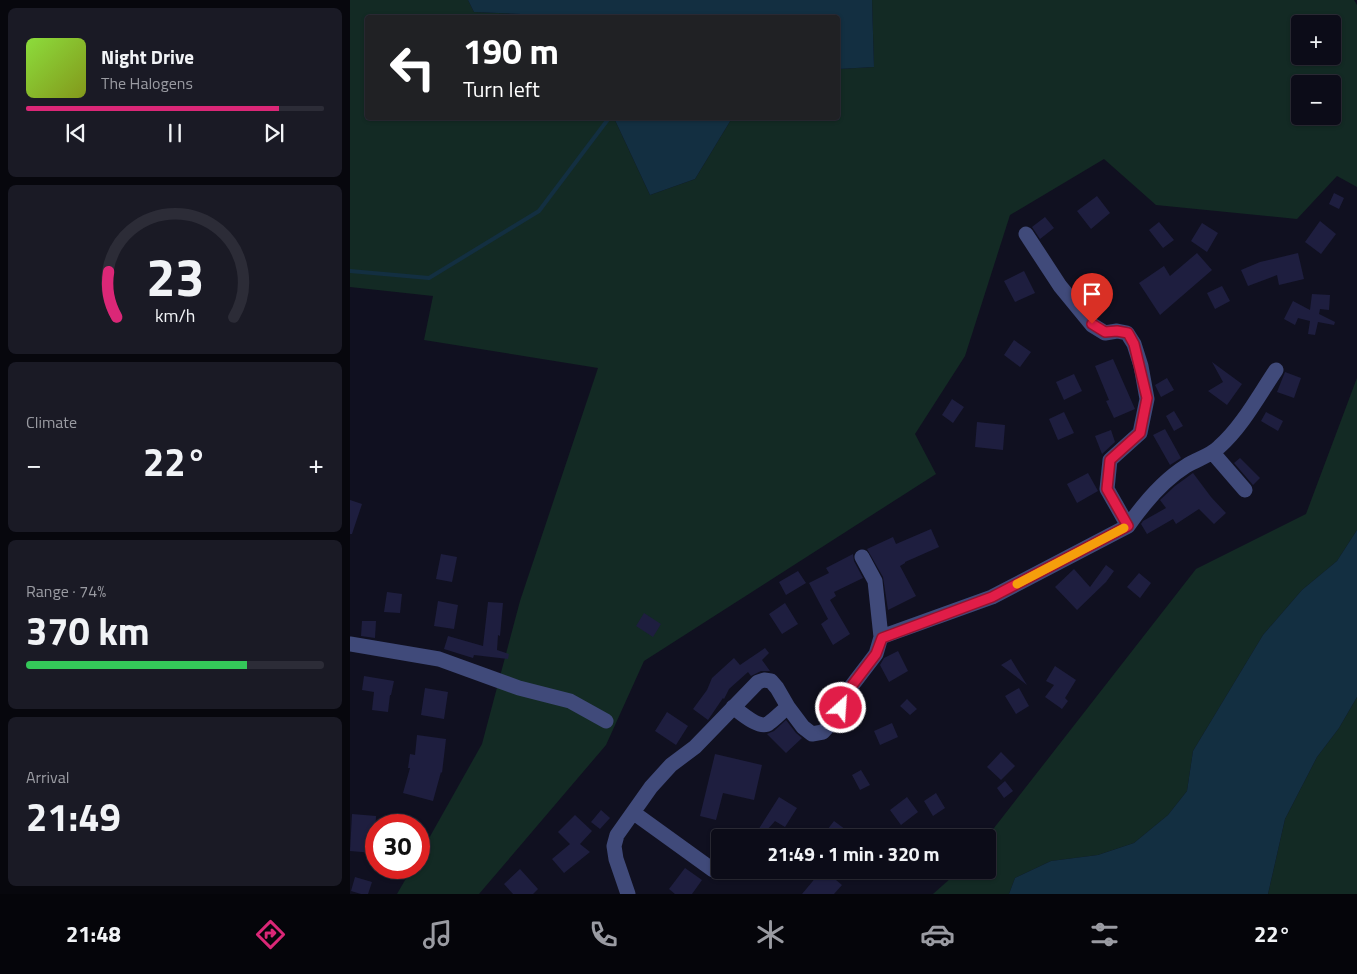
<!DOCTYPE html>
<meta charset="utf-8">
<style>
:root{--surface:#0c0c18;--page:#1a1a25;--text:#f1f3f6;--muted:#9a9ba2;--line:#2c2c37;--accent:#db2777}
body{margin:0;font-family:"Titillium Web",sans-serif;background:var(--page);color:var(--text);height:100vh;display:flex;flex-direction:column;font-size:19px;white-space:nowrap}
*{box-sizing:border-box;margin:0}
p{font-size:16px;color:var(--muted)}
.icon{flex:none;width:28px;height:28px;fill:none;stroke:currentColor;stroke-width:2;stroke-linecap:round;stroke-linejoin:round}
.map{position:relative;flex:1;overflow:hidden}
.side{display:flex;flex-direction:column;gap:8px;padding:8px;background:#07070d;width:350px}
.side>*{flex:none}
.hud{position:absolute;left:15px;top:15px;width:475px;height:105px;border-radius:5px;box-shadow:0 1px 4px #0004,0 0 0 1px var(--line);background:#202124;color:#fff;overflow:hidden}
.controls{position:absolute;left:941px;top:15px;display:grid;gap:10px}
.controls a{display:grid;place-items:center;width:50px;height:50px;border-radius:5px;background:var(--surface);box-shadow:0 1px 4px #0004,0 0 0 1px var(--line);font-size:25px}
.speed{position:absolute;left:15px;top:814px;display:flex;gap:10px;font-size:25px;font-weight:700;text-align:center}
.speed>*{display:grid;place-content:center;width:65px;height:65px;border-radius:50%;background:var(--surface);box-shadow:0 1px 4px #0004,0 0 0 1px var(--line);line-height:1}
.speed .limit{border:8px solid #d22;background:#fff;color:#111}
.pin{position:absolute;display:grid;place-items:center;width:42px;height:42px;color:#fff;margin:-51px -21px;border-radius:50% 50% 50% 0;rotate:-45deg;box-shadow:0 0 5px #0007}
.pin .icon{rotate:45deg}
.me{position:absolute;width:55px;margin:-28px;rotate:26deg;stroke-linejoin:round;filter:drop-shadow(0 0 4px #0008)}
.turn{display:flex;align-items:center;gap:18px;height:105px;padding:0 15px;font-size:22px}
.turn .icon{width:65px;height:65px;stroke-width:2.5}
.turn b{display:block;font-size:35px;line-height:42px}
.big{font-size:38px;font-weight:700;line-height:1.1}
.side .tile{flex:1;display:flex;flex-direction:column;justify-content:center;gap:8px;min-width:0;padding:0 18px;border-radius:8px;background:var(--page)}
.side .dial{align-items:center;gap:0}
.dial svg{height:130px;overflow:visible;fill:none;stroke:var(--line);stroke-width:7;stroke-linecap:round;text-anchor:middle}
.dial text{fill:var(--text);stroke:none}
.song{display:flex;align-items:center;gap:15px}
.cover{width:60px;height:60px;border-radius:8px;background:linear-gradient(135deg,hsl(90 70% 55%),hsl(70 70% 35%))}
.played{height:5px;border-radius:2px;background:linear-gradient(90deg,var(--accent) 85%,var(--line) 85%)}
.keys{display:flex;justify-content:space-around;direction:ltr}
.heat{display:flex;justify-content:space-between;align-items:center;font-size:28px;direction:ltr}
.charge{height:8px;border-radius:4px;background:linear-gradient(90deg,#34c759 74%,var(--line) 0)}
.trip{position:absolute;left:361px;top:829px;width:285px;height:50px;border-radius:5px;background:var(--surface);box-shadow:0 1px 4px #0004,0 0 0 1px var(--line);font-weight:700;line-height:50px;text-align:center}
.tabs{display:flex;height:80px;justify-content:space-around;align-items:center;background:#05050a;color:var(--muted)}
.tabs .icon{width:35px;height:35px}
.tabs .selected{color:var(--accent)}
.tabs b{font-size:22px;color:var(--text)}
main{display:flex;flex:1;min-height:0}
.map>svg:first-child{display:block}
.green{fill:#132a24;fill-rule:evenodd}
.water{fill:#132f41}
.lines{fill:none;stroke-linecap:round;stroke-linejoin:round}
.stream{stroke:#132f41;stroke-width:4}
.building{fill:#1e1e3f}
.minor{stroke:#404a7a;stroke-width:15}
.route-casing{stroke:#92132f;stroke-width:12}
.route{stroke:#e11d48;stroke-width:9}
.slow{stroke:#f59e0b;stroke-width:9}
</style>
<main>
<section class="side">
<div class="tile">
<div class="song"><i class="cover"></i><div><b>Night Drive</b><p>The Halogens</p></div></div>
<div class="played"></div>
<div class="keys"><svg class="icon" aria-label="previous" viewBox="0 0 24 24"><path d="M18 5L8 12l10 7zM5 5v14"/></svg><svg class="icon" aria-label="pause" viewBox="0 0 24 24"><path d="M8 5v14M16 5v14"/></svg><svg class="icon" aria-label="next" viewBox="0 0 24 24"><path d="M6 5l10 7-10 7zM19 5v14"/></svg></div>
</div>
<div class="tile dial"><svg viewBox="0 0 100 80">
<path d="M14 69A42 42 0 1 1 86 69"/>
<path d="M14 69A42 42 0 0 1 9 41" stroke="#db2777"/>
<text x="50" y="56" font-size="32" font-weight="700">23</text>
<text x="50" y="72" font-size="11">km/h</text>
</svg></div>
<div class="tile"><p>Climate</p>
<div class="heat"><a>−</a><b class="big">22°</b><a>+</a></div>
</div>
<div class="tile"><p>Range · 74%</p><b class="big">370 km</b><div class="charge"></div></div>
<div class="tile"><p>Arrival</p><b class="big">21:49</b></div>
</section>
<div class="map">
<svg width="1007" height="894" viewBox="0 0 1007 894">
<rect width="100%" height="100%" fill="#101020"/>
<path class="green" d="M 0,0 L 118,0 L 124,12 L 171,14 L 185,17 L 18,18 L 18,118 L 264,118 L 300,195 L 345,179 L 382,118 L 488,118 L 488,69 L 524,67 L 522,0 L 1004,0 L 1007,5 L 1007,187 L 987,176 L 947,219 L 806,205 L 754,159 L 660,215 L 615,356 L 565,434 L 586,474 L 294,661 L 256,745 L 129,894 L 47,894 L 62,868 L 69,868 L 69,856 L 132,744 L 170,601 L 248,368 L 74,340 L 83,296 L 0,287 ZM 950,24 L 982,24 L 982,56 L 950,56 ZM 950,84 L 982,84 L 982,116 L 950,116 Z
M 1007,378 L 1007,530 L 987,561 L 952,590 L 913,635 L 843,751 L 837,791 L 818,815 L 784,843 L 748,855 L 701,861 L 665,878 L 659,894 L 583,894 L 610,870 L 638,870 L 637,837 L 846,569 L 956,514 Z
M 1007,697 L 1007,894 L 918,894 L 935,819 L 967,757 L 989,728 Z"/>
<path class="water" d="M 118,0 L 522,0 L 524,67 L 488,69 L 488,18 L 185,17 L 171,14 L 124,12 Z
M 264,118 L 382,118 L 345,179 L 300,195 Z
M 1007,530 L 1007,697 L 989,728 L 967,757 L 935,819 L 918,894 L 659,894 L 665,878 L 701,861 L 748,855 L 784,843 L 818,815 L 837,791 L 843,751 L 913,635 L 952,590 L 987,561 Z"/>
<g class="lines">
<path class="stream" d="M 0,271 L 79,278 L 189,211 L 259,118"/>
</g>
<path class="building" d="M 984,193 L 994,198 L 989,209 L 979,204 Z
M 747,196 L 760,213 L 741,229 L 727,211 Z
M 695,217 L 704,228 L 690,239 L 682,227 Z
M 970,221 L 986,234 L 971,254 L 955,242 Z
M 809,222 L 824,240 L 813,248 L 799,230 Z
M 852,223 L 868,233 L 857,252 L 841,241 Z
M 847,253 L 862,270 L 810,315 L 789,283 L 814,266 L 820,276 Z
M 948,253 L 954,279 L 929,285 L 927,275 L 898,286 L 891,270 L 910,262 Z
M 674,271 L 685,293 L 665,302 L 654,281 Z
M 872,286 L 880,301 L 865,309 L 857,293 Z
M 743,289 L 749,302 L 739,306 L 730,295 Z
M 962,294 L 980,295 L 979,310 L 970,309 L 969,314 L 985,322 L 984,325 L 968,322 L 965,335 L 958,334 L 960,321 L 948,318 L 945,325 L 934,319 L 943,301 L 960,310 Z
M 664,340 L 681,352 L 670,367 L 654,355 Z
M 763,359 L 785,409 L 764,418 L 756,401 L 759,400 L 745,366 Z
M 862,362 L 892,384 L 877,405 L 858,391 L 873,382 Z
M 935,372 L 951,378 L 944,398 L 927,392 Z
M 724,374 L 732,391 L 714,400 L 706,382 Z
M 817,378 L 824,390 L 811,397 L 805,385 Z
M 602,399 L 614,407 L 603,423 L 592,415 Z
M 824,411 L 833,426 L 824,431 L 816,416 Z
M 714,412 L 724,433 L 708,440 L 699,419 Z
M 916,412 L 933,421 L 928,431 L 911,421 Z
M 627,422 L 655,425 L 653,450 L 625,447 Z
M 815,429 L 831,458 L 820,465 L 803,435 Z
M 761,430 L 765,442 L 752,454 L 745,436 Z
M 890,458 L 910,478 L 903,485 L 884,463 Z
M 738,473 L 748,491 L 727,503 L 717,484 Z
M 843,473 L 861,497 L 876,513 L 864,524 L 849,509 L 826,524 L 823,519 L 797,534 L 791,524 L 793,521 L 816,508 L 810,500 L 825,486 Z
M 0,500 L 12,504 L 2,534 L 0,534 Z
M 581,529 L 589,547 L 555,562 L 555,563 L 550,566 L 566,596 L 538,610 L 533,577 L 517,549 L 543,537 L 546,544 Z
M 91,554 L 107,557 L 102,582 L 86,579 Z
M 503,554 L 504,561 L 513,578 L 484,592 L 486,596 L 480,600 L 500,634 L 483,645 L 471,624 L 478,619 L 459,583 L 479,573 L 476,568 Z
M 756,565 L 764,571 L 756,582 L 727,610 L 705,587 L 724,569 L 740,587 Z
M 448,571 L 456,583 L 436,595 L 429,582 Z
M 789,573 L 801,583 L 790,598 L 777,587 Z
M 37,592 L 52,594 L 50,613 L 34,612 Z
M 88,601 L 108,605 L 104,629 L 84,626 Z
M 138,602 L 153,603 L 150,636 L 148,635 L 147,650 L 159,654 L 158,659 L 124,655 L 123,658 L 94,649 L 98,636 L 133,646 Z
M 435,603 L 448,624 L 432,634 L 419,614 Z
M 294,613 L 311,624 L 303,637 L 286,626 Z
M 12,621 L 26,621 L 25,638 L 11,636 Z
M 415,648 L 419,653 L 412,660 L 420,671 L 411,671 L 401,676 L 398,672 L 379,689 L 374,699 L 373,698 L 358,720 L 343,709 L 357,690 L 362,678 L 384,658 L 390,665 Z
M 548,651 L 558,671 L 539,682 L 530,665 L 534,658 Z
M 661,659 L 677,685 L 651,665 Z
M 705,666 L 726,680 L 715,698 L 718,701 L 712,709 L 695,697 L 704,685 L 696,681 Z
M 14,676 L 44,681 L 41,695 L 40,695 L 38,712 L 22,710 L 24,692 L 12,690 Z
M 486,685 L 488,689 L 487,695 L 480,709 L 471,695 Z
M 75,688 L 98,692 L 94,719 L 71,715 Z
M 669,688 L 679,706 L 666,714 L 655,696 Z
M 557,699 L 567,709 L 560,715 L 550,706 Z
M 317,712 L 338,726 L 326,745 L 305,731 Z
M 436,720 L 446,733 L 452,738 L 436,753 L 417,734 L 424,731 Z
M 542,723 L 548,737 L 530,745 L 524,731 Z
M 67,735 L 96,739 L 92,773 L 91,772 L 83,801 L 53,793 L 60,768 L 58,768 L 60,754 L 65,755 Z
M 651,752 L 665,766 L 651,780 L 637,767 Z
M 365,754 L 412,765 L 404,800 L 373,793 L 366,820 L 350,816 Z
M 511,770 L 520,785 L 510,790 L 502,775 Z
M 655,781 L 663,791 L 654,798 L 647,788 Z
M 586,793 L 595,808 L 583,816 L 574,801 Z
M 429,797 L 447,808 L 435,827 L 425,821 L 410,838 L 403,838 Z
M 557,797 L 568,812 L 551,825 L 540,810 Z
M 251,810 L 260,818 L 250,829 L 241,822 Z
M 2,814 L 26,816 L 24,853 L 0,851 Z
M 225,815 L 242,831 L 230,844 L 240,852 L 214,873 L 202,859 L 220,844 L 208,832 Z
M 484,821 L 507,838 L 471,838 Z
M 335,868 L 352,880 L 342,894 L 325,894 L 319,889 Z
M 170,869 L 188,889 L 183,894 L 163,894 L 154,884 Z
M 472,870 L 474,870 L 492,885 L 484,894 L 452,894 Z
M 5,877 L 22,882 L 18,894 L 11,894 L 1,891 Z"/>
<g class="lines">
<path class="minor" d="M 863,453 L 895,490
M 778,526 C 794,503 812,481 836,466 C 847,459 860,456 869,447 C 892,427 909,395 926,370
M 531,637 L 642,597 L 778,526 L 757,489 L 760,460 L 790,433 L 797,399 L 791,366 L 784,344 L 777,333 L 767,331 L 755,333 L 742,325 L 710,286 L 676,234
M 0,644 L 89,659 L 169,688 L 220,701 L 256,721
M 383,707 C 391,713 410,730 419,723 C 426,718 431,712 438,707 L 453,727 L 462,734 L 473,732 C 483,721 495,708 497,692 L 526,654 L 531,637 L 525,581 L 512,557
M 284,813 L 363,870 L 370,868
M 278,894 L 266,859 L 264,846 L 267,835 L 301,787 L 321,765 L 345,747 L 408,682 L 414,680 L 421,681 L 427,688 L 438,707"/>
</g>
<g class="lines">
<defs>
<path id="route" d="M 491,708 L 496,699 L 497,692 L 526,654 L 532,638 L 642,597 L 778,526 L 757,489 L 760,460 L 790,433 L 797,398 L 784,344 L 778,333 L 767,331 L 755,332 L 742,324"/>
</defs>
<use href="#route" class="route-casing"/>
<use href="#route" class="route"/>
<path class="slow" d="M 667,584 L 774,528"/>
</g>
</svg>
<div class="controls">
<a>+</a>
<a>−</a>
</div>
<div class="speed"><div class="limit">30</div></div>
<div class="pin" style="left:742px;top:324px;background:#d93025"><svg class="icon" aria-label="arrive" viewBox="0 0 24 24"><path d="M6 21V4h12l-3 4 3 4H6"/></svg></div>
<svg class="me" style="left:491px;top:708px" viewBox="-20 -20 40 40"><circle r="17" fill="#e11d48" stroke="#fff" stroke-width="3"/><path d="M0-11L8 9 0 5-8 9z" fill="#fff"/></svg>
<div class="trip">21:49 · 1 min · 320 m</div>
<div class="hud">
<div class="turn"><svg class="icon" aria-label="left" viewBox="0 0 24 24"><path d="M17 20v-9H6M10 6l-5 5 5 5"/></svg><div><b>190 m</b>Turn left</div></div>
</div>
</div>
</main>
<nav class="tabs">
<b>21:48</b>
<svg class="icon selected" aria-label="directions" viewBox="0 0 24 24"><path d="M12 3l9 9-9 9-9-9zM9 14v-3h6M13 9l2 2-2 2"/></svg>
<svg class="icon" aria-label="music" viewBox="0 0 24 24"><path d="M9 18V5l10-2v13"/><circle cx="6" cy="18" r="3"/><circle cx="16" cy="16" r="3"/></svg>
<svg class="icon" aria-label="phone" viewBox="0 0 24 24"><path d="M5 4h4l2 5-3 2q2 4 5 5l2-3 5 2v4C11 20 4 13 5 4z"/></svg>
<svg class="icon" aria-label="climate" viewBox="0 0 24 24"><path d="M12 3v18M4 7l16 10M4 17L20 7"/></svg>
<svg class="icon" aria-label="car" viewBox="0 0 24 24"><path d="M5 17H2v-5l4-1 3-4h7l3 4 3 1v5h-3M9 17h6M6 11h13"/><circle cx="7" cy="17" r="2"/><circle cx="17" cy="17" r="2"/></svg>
<svg class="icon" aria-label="filters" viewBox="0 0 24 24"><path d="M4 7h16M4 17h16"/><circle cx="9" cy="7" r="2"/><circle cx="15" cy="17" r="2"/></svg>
<b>22°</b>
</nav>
